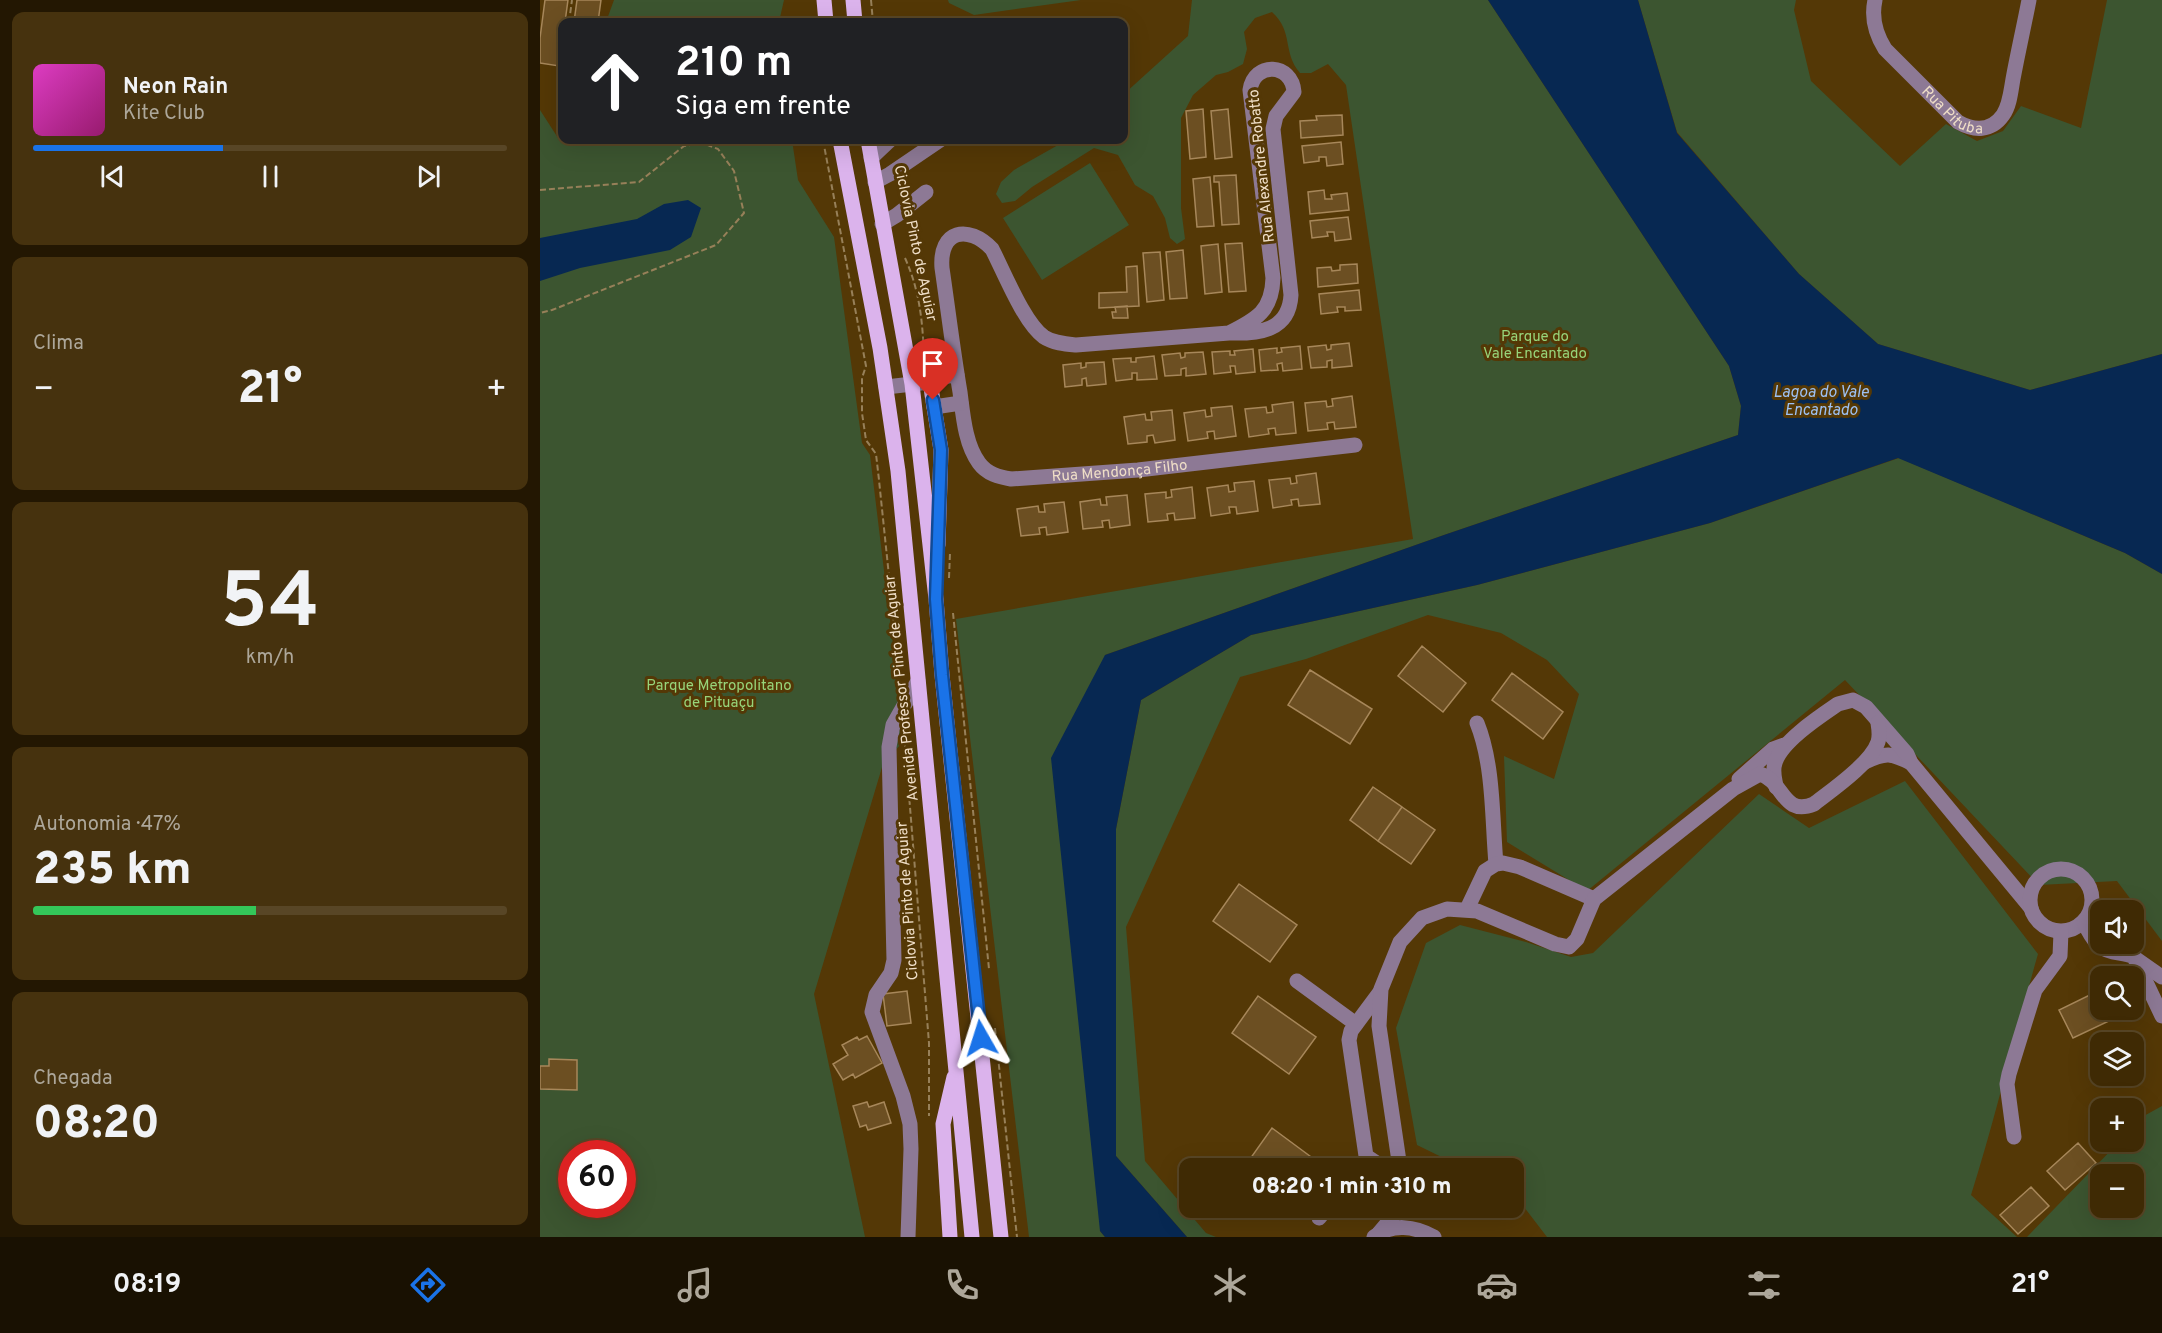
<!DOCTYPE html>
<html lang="pt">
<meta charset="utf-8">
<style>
:root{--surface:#3f2a04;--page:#46320e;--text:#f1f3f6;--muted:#ada79a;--line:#584626;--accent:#1a73e8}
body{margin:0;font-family:Overpass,sans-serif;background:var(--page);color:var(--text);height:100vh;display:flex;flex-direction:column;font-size:22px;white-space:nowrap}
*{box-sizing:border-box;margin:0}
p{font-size:20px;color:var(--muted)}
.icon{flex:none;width:33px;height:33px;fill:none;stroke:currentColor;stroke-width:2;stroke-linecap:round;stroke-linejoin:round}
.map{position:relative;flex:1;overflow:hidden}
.sheet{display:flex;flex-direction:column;gap:12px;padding:12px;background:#231702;width:540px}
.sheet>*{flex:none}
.banner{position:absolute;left:18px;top:18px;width:570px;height:126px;border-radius:12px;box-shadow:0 6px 24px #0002,0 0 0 2px var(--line);background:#202124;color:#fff;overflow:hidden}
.controls{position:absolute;left:1550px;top:900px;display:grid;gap:12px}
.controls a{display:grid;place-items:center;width:54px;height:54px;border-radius:12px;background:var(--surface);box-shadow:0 6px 24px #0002,0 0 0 2px var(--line);font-size:30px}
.speed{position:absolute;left:18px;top:1140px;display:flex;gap:12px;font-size:30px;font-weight:700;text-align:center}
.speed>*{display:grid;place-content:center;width:78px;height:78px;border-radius:50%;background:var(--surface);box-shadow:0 6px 24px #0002,0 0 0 2px var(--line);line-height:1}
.speed .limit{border:9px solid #d22;background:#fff;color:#111}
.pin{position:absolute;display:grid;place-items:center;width:51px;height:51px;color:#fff;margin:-62px -26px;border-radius:50% 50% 50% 0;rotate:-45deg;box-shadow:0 0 6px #0007}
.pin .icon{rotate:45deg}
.me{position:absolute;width:66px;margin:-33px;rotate:354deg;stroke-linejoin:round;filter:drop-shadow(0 0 4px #0008)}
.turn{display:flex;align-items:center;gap:21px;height:126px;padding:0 18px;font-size:27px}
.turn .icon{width:78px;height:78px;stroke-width:2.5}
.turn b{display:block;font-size:42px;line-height:51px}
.big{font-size:45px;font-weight:800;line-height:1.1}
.sheet .tile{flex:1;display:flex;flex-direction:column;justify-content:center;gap:9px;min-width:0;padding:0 21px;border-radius:12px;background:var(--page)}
.sheet .dial{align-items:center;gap:0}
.dial b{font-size:78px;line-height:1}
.song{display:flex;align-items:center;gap:18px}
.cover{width:72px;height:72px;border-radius:9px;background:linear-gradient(135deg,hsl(310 70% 55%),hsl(320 70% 35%))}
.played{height:6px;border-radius:3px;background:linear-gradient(90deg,var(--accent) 40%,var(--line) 40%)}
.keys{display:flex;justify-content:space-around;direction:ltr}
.heat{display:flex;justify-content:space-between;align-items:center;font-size:33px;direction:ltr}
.charge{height:9px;border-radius:4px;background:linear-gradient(90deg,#34c759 47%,var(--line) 0)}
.trip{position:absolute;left:639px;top:1158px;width:345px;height:60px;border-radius:12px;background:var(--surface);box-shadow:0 6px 24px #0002,0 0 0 2px var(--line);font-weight:800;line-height:60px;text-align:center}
.menu{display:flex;height:96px;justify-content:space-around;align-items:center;background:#191102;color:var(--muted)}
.menu .icon{width:42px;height:42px}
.menu .current{color:var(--accent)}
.menu b{font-size:27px;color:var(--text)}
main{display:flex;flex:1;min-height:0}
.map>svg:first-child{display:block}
.green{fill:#3c5530;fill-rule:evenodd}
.water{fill:#072852}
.building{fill:#6c4f22;stroke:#a7875a;stroke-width:1.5}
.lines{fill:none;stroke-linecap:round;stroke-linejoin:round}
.path{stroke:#978059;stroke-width:2;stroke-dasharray:6 3;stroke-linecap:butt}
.minor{stroke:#8d7995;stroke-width:15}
.major{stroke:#dbb3ec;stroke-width:15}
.route-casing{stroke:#114b97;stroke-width:15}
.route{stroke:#1a73e8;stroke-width:10}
.labels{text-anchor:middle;stroke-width:6;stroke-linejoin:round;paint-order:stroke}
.street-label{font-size:15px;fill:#efdec7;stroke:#543806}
.park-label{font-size:15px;fill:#97d47a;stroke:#543806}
.water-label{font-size:16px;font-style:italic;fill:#9dc1f3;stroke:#543806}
</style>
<main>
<section class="sheet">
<div class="tile">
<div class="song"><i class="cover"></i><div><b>Neon Rain</b><p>Kite Club</p></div></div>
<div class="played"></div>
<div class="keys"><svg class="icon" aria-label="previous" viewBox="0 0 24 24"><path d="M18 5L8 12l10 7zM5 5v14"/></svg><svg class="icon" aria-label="pause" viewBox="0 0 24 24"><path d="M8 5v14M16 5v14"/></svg><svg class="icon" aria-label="next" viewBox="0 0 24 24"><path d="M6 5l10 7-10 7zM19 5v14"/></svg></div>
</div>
<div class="tile"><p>Clima</p>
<div class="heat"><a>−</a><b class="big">21°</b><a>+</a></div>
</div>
<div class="tile dial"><b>54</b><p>km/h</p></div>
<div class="tile"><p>Autonomia · 47%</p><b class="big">235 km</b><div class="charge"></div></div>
<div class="tile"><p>Chegada</p><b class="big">08:20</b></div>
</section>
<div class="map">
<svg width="1622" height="1237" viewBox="0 0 1622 1237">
<rect width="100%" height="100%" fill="#543806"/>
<path class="green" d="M 74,0 L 244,0 L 239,22 L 66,22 Z
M 408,0 L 541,0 L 434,15 L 409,3 Z
M 652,0 L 948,0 L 1189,366 L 1201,406 L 1198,435 L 904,535 L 565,655 L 560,1231 L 565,1237 L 489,1237 L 416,619 L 873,539 L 806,85 L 788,64 L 771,73 L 760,73 C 742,52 754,32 732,12 L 715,18 L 704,32 L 707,49 L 703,64 L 688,72 L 676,75 L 653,95 L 641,118 L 641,208 L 645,239 L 637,244 L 630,238 L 625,218 L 613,196 L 595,185 L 578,155 L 554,148 L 492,187 L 475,201 L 462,203 L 456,194 L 461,182 L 474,170 L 527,140 L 584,140 L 584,94 L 648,36 Z
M 1098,0 L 1256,0 L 1254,10 L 1271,81 L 1360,166 L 1406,124 L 1437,141 L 1463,131 L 1481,106 L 1541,128 L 1567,0 L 1622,0 L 1622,354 L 1490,390 L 1338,344 L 1259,274 L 1137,132 Z
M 0,110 L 20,141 L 23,140 L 252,140 L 258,180 L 294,237 L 322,443 L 330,455 L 354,653 L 362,743 L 343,764 L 274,994 L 325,1237 L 0,1237 ZM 32,1154 L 82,1154 L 82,1204 L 32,1204 Z
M 550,163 L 589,225 L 502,280 L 463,218 Z
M 1359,458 L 1585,553 L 1622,574 L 1622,941 L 1577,881 L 1499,885 L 1305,680 L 1047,891 L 967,842 L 964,756 L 1014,779 L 1039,694 L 1007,660 L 961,633 L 888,615 L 766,659 L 700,677 L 586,927 L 605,1161 L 666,1233 L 676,1237 L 647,1237 L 576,1156 L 576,829 L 601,700 L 711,635 L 937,585 L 1170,523 Z
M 1365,781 L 1498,954 C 1475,1034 1456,1116 1431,1195 L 1477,1237 L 1007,1237 L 974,1194 L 974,1168 L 924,1168 L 877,1145 L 856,1028 L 886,943 L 920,925 L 986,942 L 1031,957 L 1053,953 L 1219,794 L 1269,828 Z
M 1622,1106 L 1622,1237 L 1487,1237 L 1579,1142 L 1593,1142 L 1593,1127 L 1602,1117 ZM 1593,1174 L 1593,1208 L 1560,1208 L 1560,1174 Z"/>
<path class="water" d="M 948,0 L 1098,0 L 1137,133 L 1259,274 L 1338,344 L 1490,390 L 1622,354 L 1622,574 L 1585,553 L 1358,458 L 1170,523 L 937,585 L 711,635 L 601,700 L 576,829 L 576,1156 L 647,1237 L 565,1237 L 560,1231 L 511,758 L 565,655 L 904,535 L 1198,435 L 1201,406 L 1189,366 Z
M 148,200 L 161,208 L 151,237 L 130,250 L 40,268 L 0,281 L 0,238 L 97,219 L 124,204 Z"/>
<path class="building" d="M 5,0 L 28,0 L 25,22 L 22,22 L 19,66 L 0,63 L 0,38 Z
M 37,0 L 61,0 L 58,22 L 34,22 Z
M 663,109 L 666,157 L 650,159 L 646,111 Z
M 688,109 L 692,157 L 675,159 L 671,111 Z
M 802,115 L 803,135 L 761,138 L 760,121 L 777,120 L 776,116 Z
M 801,142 L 803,164 L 787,166 L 786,157 L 779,157 L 779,161 L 764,163 L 762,146 Z
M 696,175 L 699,224 L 682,225 L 679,182 L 674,182 L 674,176 Z
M 670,177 L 674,226 L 657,227 L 653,179 Z
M 784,190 L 785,199 L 792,199 L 791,195 L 807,193 L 809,210 L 770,214 L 768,192 Z
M 808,217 L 811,239 L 795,241 L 794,232 L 787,232 L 788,236 L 772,238 L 770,221 Z
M 702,243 L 706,291 L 689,292 L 685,244 Z
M 678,244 L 682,292 L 665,294 L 661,246 Z
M 643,250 L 647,298 L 630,299 L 626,252 Z
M 620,252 L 624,300 L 607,302 L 603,253 Z
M 817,264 L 818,283 L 778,287 L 777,268 L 791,267 L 792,271 L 800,270 L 800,265 Z
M 597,266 L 599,306 L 559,308 L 559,293 L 587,292 L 586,267 Z
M 819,290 L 821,310 L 805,311 L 805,307 L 797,307 L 798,312 L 781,314 L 779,294 Z
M 587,306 L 588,318 L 573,318 L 572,312 L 576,312 L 575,307 Z
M 809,343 L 812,366 L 792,368 L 792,360 L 787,361 L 787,367 L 771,368 L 768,347 L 786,345 L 787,350 L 791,349 L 791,345 Z
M 760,346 L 762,369 L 743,371 L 742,363 L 737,364 L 738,370 L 721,371 L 719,350 L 737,348 L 737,353 L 742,352 L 741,348 Z
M 713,349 L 715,372 L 696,374 L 695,366 L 690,366 L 691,372 L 674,374 L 672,352 L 690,351 L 690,355 L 695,355 L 694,351 Z
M 663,352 L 666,374 L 646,376 L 646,368 L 641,369 L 641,375 L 625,376 L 622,355 L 640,353 L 641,358 L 645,357 L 645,353 Z
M 614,356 L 617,379 L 597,380 L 597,373 L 592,373 L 592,379 L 576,381 L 573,359 L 591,358 L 591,362 L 596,362 L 596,358 Z
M 564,362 L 566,384 L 547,386 L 546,378 L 542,379 L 542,385 L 525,387 L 523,365 L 541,363 L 541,368 L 546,367 L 546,363 Z
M 812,396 L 816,427 L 795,429 L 794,422 L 787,423 L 788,429 L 768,431 L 765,403 L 786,401 L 787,407 L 793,406 L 792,399 Z
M 753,402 L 756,433 L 736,435 L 735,428 L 728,429 L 729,434 L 709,437 L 705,409 L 726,407 L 727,413 L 733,412 L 732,405 Z
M 692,406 L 696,436 L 675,439 L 674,431 L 667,432 L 668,438 L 648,441 L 644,413 L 665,410 L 666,417 L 672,416 L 671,408 Z
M 632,410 L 635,440 L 615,443 L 613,435 L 607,436 L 607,442 L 588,444 L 584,417 L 605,414 L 606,420 L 612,420 L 611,412 Z
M 776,473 L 780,504 L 759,506 L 758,499 L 751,500 L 752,505 L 733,508 L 729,480 L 750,478 L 751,484 L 757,483 L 756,476 Z
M 714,481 L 718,511 L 697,514 L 696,507 L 689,507 L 690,513 L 671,516 L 667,488 L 688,485 L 689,492 L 695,491 L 694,483 Z
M 652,487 L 655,518 L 635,520 L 634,513 L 627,514 L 628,520 L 608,522 L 605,494 L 626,492 L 626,498 L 632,497 L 631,490 Z
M 587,495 L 590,525 L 570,528 L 569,520 L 562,521 L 563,527 L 543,529 L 540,502 L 560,499 L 561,505 L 567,505 L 566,497 Z
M 524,502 L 528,532 L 507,535 L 506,527 L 499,528 L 500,534 L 481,536 L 477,509 L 498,506 L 499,512 L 505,512 L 504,504 Z
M 882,646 L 926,683 L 903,712 L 858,676 Z
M 770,670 L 832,709 L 810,744 L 748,705 Z
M 972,673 L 1023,712 L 1003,739 L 952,700 Z
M 833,787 L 862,807 L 838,841 L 810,820 Z
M 862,807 L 895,830 L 871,864 L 838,841 Z
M 699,884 L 757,925 L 730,962 L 673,921 Z
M 1560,990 L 1560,1010 L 1592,1010 L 1533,1038 L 1519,1010 Z
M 367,991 L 371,1023 L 347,1026 L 343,994 Z
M 718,996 L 776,1037 L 749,1074 L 692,1033 Z
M 327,1036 L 342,1063 L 315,1078 L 313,1074 L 303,1080 L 293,1064 L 308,1055 L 302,1045 L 317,1037 L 319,1040 Z
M 9,1059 L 37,1060 L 37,1090 L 0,1089 L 0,1066 L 9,1066 Z
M 327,1102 L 329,1107 L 344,1102 L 351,1123 L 328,1130 L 326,1125 L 320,1127 L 313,1106 Z
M 732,1128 L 786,1168 L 708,1168 L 705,1166 Z
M 1538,1143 L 1556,1163 L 1525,1190 L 1507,1171 Z
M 1491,1187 L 1509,1206 L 1478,1234 L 1460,1215 Z"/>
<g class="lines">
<path class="path" d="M 331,0 L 333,22
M 29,22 L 32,0
M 283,140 L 326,366 L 322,378 L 322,413 L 326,440 L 336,454 L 339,480 L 360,682
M 0,190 L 99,182 L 144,146 L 162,143 L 178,149 L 194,171 L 204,213 L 176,245 L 12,310 L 0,313
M 365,258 C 380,291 383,324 384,360
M 409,578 L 410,553
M 413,613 L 449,969
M 365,745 L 389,1043 L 389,1116
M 455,1028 L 477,1237"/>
<g class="minor">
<path id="s1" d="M 1335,0 C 1331,18 1335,33 1345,49 L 1418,122 C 1434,131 1451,132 1463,115 C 1470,105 1471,90 1473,79 C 1478,52 1484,26 1489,0"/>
<path d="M 331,158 L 350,140"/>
<path d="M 335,182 L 350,174 L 400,140"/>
<path d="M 342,224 L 357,215 L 386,192"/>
<path id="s2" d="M 689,333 C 717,319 732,311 733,278 L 710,90 C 714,61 752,63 754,92 L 736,116 L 733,129 L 751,295 C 749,331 719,334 689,333 L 536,345 C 525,344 513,343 504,337 C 484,323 464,272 452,249 C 428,224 399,230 402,268 C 408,309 413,351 420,392 C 423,415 425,444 439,463 C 447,474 459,477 471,479 L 598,470 L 815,445"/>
<path d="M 346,387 L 390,382 L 400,377 L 417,375"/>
<path d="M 394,407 L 421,403"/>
<path d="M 937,723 C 954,765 952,820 956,864"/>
<path d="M 1325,762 C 1346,752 1351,753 1371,763"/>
<path d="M 1199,779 L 1233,749 L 1244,745"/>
<path d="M 1236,787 C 1235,779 1232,771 1235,763 C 1241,742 1279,717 1298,704 L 1313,700 L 1326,707 L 1367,754 L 1371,763 L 1491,908"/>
<circle cx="1521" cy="900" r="31"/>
<path d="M 927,909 L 945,871 L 956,864 L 963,863 L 980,867 L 1054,899"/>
<path d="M 1544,923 C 1548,930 1553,942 1561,947 C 1570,954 1584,952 1594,957 L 1622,1016"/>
<path d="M 1596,959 L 1622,977"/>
<path d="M 757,981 L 816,1024"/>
<path d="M 840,992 L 811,1031 L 809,1040 L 826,1156 L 844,1168"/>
<path d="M 1474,1137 L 1467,1084 L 1469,1074 L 1495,990 L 1520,956 L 1521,932"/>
<path d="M 860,1168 L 839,1026 L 841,989 L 860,942 L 882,918 L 907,909 L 937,911 L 1015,944 L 1029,947 L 1037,939 L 1054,899 L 1193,789 L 1220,774 C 1244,781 1242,817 1274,804 C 1292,790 1331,763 1338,742 C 1340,736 1339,729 1338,723"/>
<path d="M 779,1218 L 787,1208"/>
<path d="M 839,1233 L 860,1208"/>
<path d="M 368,1237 L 371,1149 L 370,1124 L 363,1096 L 332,1012 L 336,995 L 351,973 L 354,960 L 349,747 L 353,725 L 378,681"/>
<path d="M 834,1237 C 852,1223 875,1226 894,1237"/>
</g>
<path class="major" d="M 284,0 L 286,22
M 313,0 L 315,22
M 300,140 L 340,348 L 358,471 L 432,1237
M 328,140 L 372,384 L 396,599 L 402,675 L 461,1237
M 390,382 L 401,450 L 398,545
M 410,1237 L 403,1124 L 414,1077"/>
</g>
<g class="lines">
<defs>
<path id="route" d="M 393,400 L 401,450 L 396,599 L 402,675 L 441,1038"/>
</defs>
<use href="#route" class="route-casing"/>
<use href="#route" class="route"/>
</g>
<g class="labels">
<g class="street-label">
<text dy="5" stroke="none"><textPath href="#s1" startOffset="144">Rua Pituba</textPath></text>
<text transform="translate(721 166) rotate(-96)" y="5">Rua Alexandre Robatto</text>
<text transform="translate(376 243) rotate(78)" y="5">Ciclovia Pinto de Aguiar</text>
<text dy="5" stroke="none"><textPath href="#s2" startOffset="1340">Rua Mendonça Filho</textPath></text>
<text transform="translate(361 688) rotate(-96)" y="5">Avenida Professor Pinto de Aguiar</text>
<text transform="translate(367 901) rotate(-94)" y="5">Ciclovia Pinto de Aguiar</text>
</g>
<g class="park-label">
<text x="995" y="341">Parque do<tspan x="995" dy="17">Vale Encantado</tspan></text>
<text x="179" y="690">Parque Metropolitano<tspan x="179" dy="17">de Pituaçu</tspan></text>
</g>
<g class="water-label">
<text x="1281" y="397">Lagoa do Vale<tspan x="1281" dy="18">Encantado</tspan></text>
</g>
</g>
</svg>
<div class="controls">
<a><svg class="icon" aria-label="sound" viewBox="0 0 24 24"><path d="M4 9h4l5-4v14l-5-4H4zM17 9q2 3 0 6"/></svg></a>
<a><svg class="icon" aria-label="search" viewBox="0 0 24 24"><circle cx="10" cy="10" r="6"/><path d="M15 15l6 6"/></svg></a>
<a><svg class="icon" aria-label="layers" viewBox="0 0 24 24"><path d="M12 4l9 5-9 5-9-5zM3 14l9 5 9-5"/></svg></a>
<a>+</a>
<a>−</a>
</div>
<div class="speed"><div class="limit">60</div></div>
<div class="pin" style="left:393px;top:400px;background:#d93025"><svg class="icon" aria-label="arrive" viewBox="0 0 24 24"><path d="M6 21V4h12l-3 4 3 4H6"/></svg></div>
<svg class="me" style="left:441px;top:1038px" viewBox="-20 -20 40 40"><path d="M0-17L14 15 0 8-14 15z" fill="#1a73e8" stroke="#fff" stroke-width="4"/></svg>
<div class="trip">08:20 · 1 min · 310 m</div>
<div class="banner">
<div class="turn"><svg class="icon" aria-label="ahead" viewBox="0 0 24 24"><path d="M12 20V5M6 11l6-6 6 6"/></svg><div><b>210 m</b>Siga em frente</div></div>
</div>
</div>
</main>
<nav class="menu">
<b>08:19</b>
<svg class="icon current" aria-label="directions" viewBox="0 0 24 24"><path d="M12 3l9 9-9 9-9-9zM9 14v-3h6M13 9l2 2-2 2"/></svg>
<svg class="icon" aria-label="music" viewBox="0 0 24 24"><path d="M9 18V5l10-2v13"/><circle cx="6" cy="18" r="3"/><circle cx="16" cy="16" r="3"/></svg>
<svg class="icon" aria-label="phone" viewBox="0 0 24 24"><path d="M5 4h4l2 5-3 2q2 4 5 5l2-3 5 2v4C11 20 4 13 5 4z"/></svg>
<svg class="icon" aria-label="climate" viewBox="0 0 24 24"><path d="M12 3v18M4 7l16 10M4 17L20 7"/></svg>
<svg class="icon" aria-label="car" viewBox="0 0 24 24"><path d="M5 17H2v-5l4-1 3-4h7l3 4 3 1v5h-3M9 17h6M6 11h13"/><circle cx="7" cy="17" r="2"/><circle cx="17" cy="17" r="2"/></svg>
<svg class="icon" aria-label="filters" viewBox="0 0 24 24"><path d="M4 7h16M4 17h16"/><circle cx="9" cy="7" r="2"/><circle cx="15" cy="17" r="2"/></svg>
<b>21°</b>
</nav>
